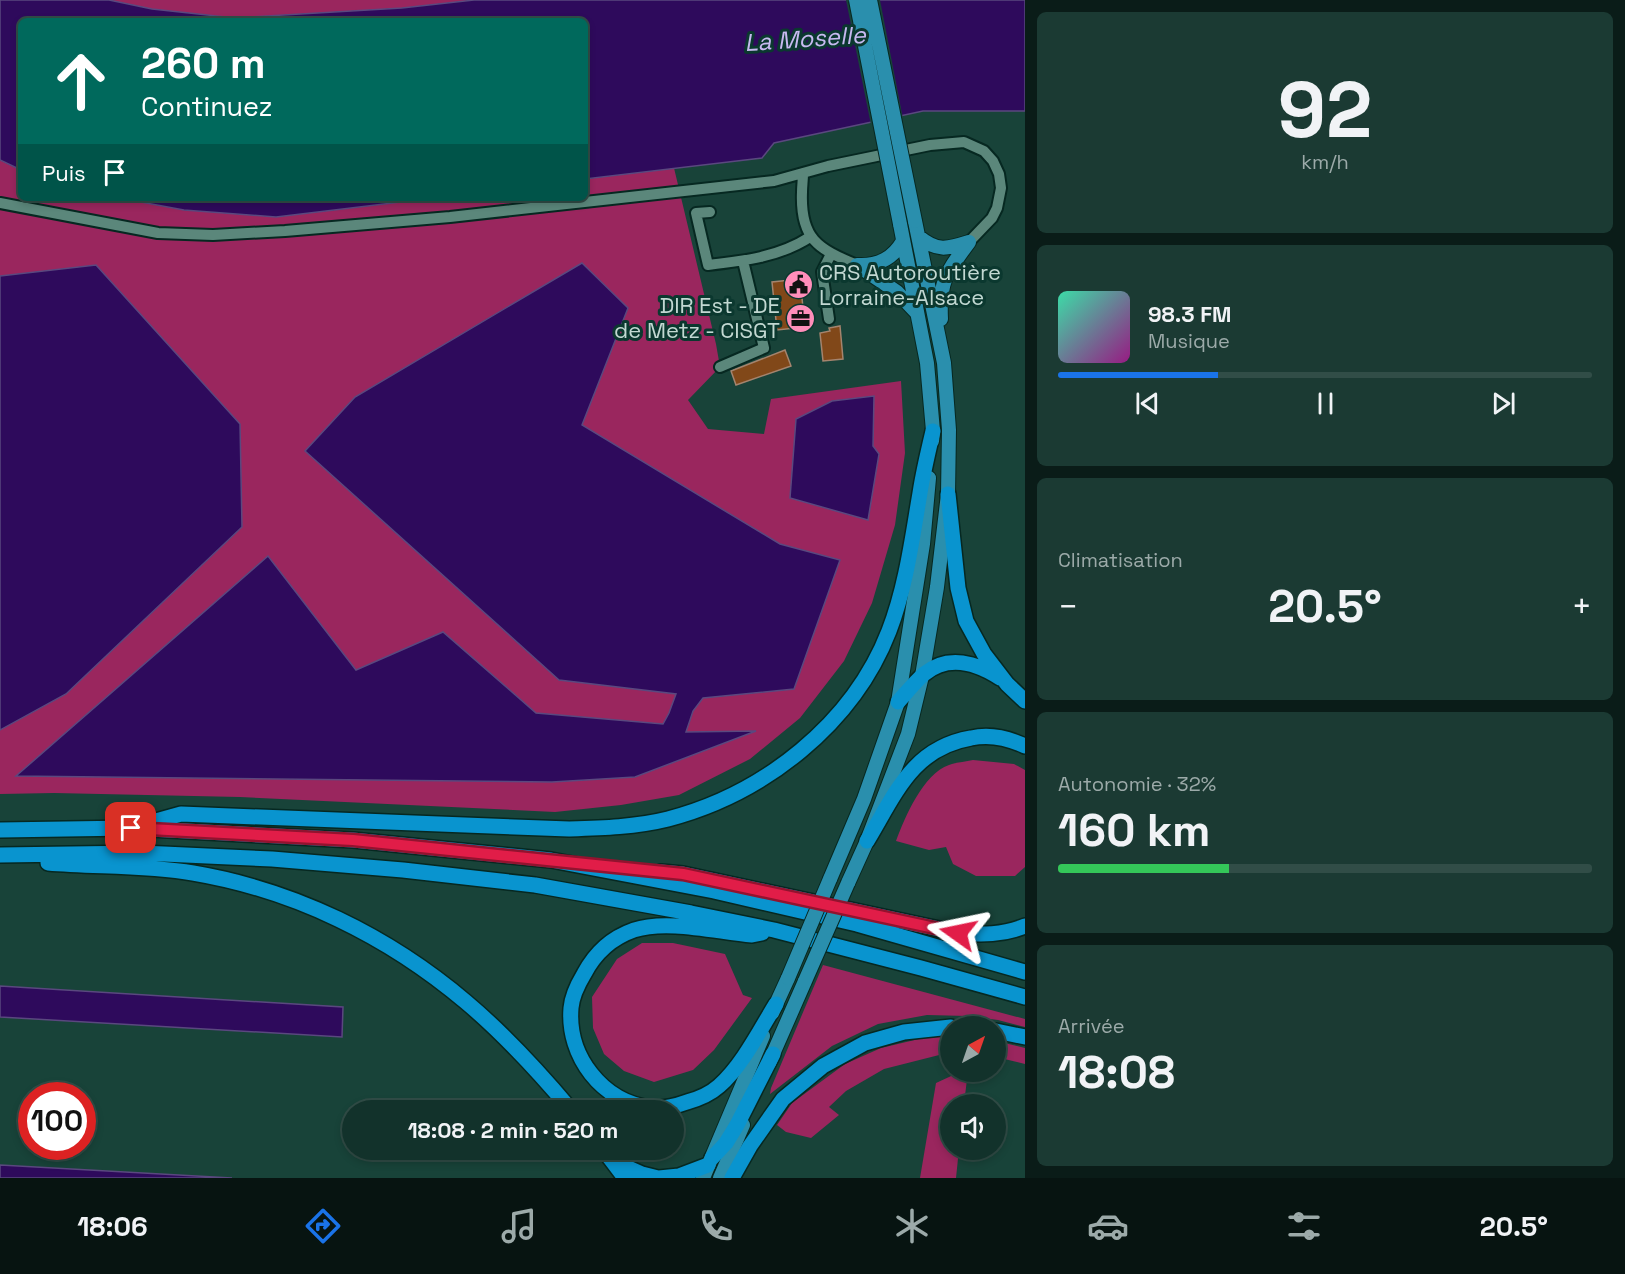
<!DOCTYPE html>
<html lang="fr">
<meta charset="utf-8">
<style>
:root{--surface:#12322b;--page:#1b3a33;--text:#f1f3f6;--muted:#9caaa9;--line:#314d47;--accent:#1a73e8}
body{margin:0;font-family:"Space Grotesk",sans-serif;background:var(--page);color:var(--text);height:100vh;display:flex;flex-direction:column;font-size:22px;white-space:nowrap}
*{box-sizing:border-box;margin:0}
p{font-size:20px;color:var(--muted)}
.icon{flex:none;width:33px;height:33px;fill:none;stroke:currentColor;stroke-width:2;stroke-linecap:round;stroke-linejoin:round}
.map{position:relative;flex:1;overflow:hidden}
.panel{display:flex;flex-direction:column;gap:12px;padding:12px;background:#0a1c18;width:600px}
.panel>*{flex:none}
.top-card{position:absolute;left:18px;top:18px;width:570px;height:183px;border-radius:9px;box-shadow:0 3px 9px #0003,0 0 0 2px var(--line);background:#00695c;color:#fff;overflow:hidden}
.needle{width:39px;rotate:40deg}
.buttons{position:absolute;left:940px;top:1016px;display:grid;gap:12px}
.buttons a{display:grid;place-items:center;width:66px;height:66px;border-radius:50%;background:var(--surface);box-shadow:0 3px 9px #0003,0 0 0 2px var(--line);font-size:30px}
.speed{position:absolute;left:18px;top:1082px;display:flex;gap:12px;font-size:30px;font-weight:700;text-align:center}
.speed>*{display:grid;place-content:center;width:78px;height:78px;border-radius:50%;background:var(--surface);box-shadow:0 3px 9px #0003,0 0 0 2px var(--line);line-height:1}
.speed .limit{border:9px solid #d22;background:#fff;color:#111}
.pin{position:absolute;display:grid;place-items:center;width:51px;height:51px;color:#fff;margin:-26px;border-radius:12px;box-shadow:0 3px 9px #0006}
.me{position:absolute;width:66px;margin:-33px;rotate:282deg;stroke-linejoin:round;filter:drop-shadow(0 0 4px #0008)}
.turn{display:flex;align-items:center;gap:21px;height:126px;padding:0 24px;font-size:27px}
.turn .icon{width:78px;height:78px;stroke-width:2.5}
.turn b{display:block;font-size:42px;line-height:51px}
.then{display:flex;align-items:center;height:57px;padding:0 24px;background:#0003;gap:12px;font-size:22px}
.big{font-size:45px;font-weight:600;line-height:1.1}
.panel .widget{flex:1;display:flex;flex-direction:column;justify-content:center;gap:9px;min-width:0;padding:0 21px;border-radius:9px;background:var(--page)}
.panel .dial{align-items:center;gap:0}
.dial b{font-size:78px;line-height:1}
.song{display:flex;align-items:center;gap:18px}
.cover{width:72px;height:72px;border-radius:9px;background:linear-gradient(135deg,hsl(160 70% 55%),hsl(310 70% 35%))}
.played{height:6px;border-radius:3px;background:linear-gradient(90deg,var(--accent) 30%,var(--line) 30%)}
.keys{display:flex;justify-content:space-around;direction:ltr}
.heat{display:flex;justify-content:space-between;align-items:center;font-size:33px;direction:ltr}
.charge{height:9px;border-radius:4px;background:linear-gradient(90deg,#34c759 32%,var(--line) 0)}
.trip{position:absolute;left:342px;top:1100px;width:342px;height:60px;border-radius:30px;background:var(--surface);box-shadow:0 3px 9px #0003,0 0 0 2px var(--line);font-weight:600;line-height:60px;text-align:center}
.dock{display:flex;height:96px;justify-content:space-around;align-items:center;background:#071411;color:var(--muted)}
.dock .icon{width:42px;height:42px}
.dock .selected{color:var(--accent)}
.dock b{font-size:27px;color:var(--text)}
main{display:flex;flex:1;min-height:0}
.map>svg:first-child{display:block}
.green{fill:#9a265e}
.water{fill:#2e0a5c;stroke:#5a487f;stroke-width:1.5}
.pier{fill:#184339}
.building{fill:#814819;stroke:#a4846e;stroke-width:1.5}
.lines{fill:none;stroke-linecap:round;stroke-linejoin:round}
.minor-casing{stroke:#062821;stroke-width:14}
.major-casing{stroke:#062821;stroke-width:16}
.highway-casing{stroke:#062821;stroke-width:18}
.minor{stroke:#5b877b;stroke-width:10}
.major{stroke:#2a8fad;stroke-width:14}
.highway{stroke:#0994cf;stroke-width:15}
.major-bridge-casing{stroke:#062821;stroke-width:16;stroke-linecap:butt}
.major-bridge{stroke:#2a8fad;stroke-width:14}
.route-casing{stroke:#92132f;stroke-width:15}
.route{stroke:#e11d48;stroke-width:10}
.labels{text-anchor:middle;stroke-width:6;stroke-linejoin:round;paint-order:stroke}
.poi-label{font-size:22px;fill:#c2d8d2;stroke:#0b382f;text-anchor:start}
.water-label{font-size:24px;font-style:italic;fill:#c7b9f0;stroke:#0b382f}
</style>
<main>
<div class="map">
<svg width="1025" height="1178" viewBox="0 0 1025 1178">
<rect width="100%" height="100%" fill="#184339"/>
<path class="green" d="M 109,0 L 474,0 L 402,8 L 235,18 L 152,9 Z
M 0,160 L 21,170 L 21,198 L 119,198 L 184,210 L 276,217 L 434,198 L 585,198 L 585,179 L 674,168 L 716,344 L 720,367 L 688,400 L 708,429 L 764,434 L 771,399 L 901,381 L 905,453 L 895,525 L 872,603 L 844,661 L 800,718 L 750,759 L 679,795 L 621,805 L 555,812 L 240,797 L 54,793 L 0,794 Z
M 973,760 L 1014,764 L 1025,770 L 1025,867 L 1015,876 L 976,876 L 953,864 L 946,847 L 929,850 L 896,841 C 905,817 923,774 949,765 C 956,762 965,762 973,760 Z
M 642,943 L 673,943 L 725,954 L 743,995 L 752,998 L 714,1050 L 693,1070 L 654,1082 L 624,1071 L 604,1054 L 593,1028 L 592,997 L 617,959 Z
M 823,965 L 1025,1019 L 1025,1027 L 998,1020 L 967,1016 L 927,1015 L 878,1024 L 832,1046 L 770,1094 L 771,1088 Z
M 951,1036 L 951,1052 L 884,1069 L 846,1091 L 829,1107 L 839,1115 L 811,1138 L 786,1132 L 777,1125 L 792,1103 L 845,1064 L 881,1048 L 923,1038 Z
M 996,1041 L 1025,1048 L 1025,1064 L 996,1057 Z
M 962,1071 L 968,1071 L 964,1104 L 951,1104 L 951,1149 L 959,1149 L 956,1178 L 920,1178 L 936,1083 Z"/>
<path class="water" d="M 0,0 L 109,0 L 152,9 L 235,18 L 402,8 L 474,0 L 1025,0 L 1025,111 L 923,111 L 774,143 L 762,158 L 585,179 L 585,21 L 21,21 L 21,170 L 0,160 Z
M 119,198 L 434,198 L 276,217 L 184,210 Z
M 582,263 L 628,308 L 582,425 L 780,544 L 840,560 L 794,689 L 703,698 L 693,711 L 686,732 L 756,731 L 635,777 L 552,782 L 16,776 L 268,556 L 356,670 L 443,632 L 536,713 L 663,724 L 669,713 L 676,694 L 559,680 L 305,451 L 355,397 Z
M 96,265 L 240,424 L 242,527 L 66,694 L 0,730 L 0,276 Z
M 874,396 L 873,446 L 879,454 L 868,520 L 790,498 L 796,419 L 832,401 Z
M 0,986 L 343,1007 L 342,1037 L 0,1017 Z
M 0,1165 L 232,1178 L 0,1178 Z"/>
<path class="pier" d="M 846,0 L 880,0 L 903,119 L 871,125 Z"/>
<path class="building" d="M 800,279 L 805,327 L 777,330 L 772,282 Z
M 840,326 L 843,359 L 823,361 L 820,333 L 830,331 L 829,328 Z
M 785,350 L 791,366 L 736,385 L 731,371 Z"/>
<g class="lines">
<defs>
<path id="minor" d="M 803,173 C 803,180 802,186 802,192 C 800,239 818,249 857,265
M 0,203 L 158,233 L 213,235 L 285,231 L 450,217 L 774,181 L 828,166 L 930,145 L 964,142 L 984,151 L 993,161 L 999,174 L 1001,188 L 997,208 L 992,218 L 969,242
M 710,212 L 696,213 L 708,265 C 744,261 779,257 810,237
M 829,319 L 822,272 L 831,254
M 720,367 L 764,348 L 743,261"/>
<path id="major" d="M 900,224 L 927,363 L 933,431 L 932,441
M 918,236 C 937,252 947,249 969,242
M 857,265 L 897,292 L 916,312
M 858,265 C 879,266 893,258 903,241
M 941,319 C 939,280 947,272 969,242
M 830,879 L 864,799 L 898,702 L 923,544 L 929,478
M 848,883 L 867,841 L 908,734 L 922,676 L 937,587 L 948,494 L 949,430 L 944,363 L 915,221
M 772,1013 L 788,978
M 769,1063 L 805,981
M 703,1178 L 763,1036
M 720,1178 L 743,1125"/>
<path id="highway" d="M 948,494 L 958,588 L 966,621 L 984,654 L 1007,684 L 1025,701
M 898,702 C 906,693 915,682 924,674 C 948,654 977,663 1000,678
M 131,828 L 181,814 L 569,829 C 602,828 636,827 668,819 C 764,794 853,724 889,631 C 906,587 912,540 920,493 C 923,473 928,452 933,431
M 0,830 L 131,828 L 353,840 L 551,860 L 714,891 L 857,924 L 1025,972
M 867,841 C 895,795 912,748 971,738 C 989,734 1008,738 1025,746
M 0,855 L 142,853 L 272,859 L 403,870 L 535,885 L 691,913 L 774,930 L 921,968 L 1025,997
M 48,863 C 96,867 145,865 193,873 C 294,890 388,936 466,1002 C 504,1034 539,1072 571,1110
M 661,872 L 683,874 L 958,933 C 982,935 1003,935 1025,926
M 762,933 L 752,935 C 717,932 667,919 634,930 C 611,938 595,953 584,974 C 578,984 572,996 571,1008 C 567,1056 602,1102 651,1108 C 662,1109 676,1106 687,1102 C 698,1099 710,1094 719,1086 C 742,1066 760,1030 776,1004
M 996,1031 L 1025,1037
M 603,1149 L 625,1178
M 712,1158 L 726,1143 L 737,1125 L 773,1054
M 624,1166 L 642,1174 L 658,1178
M 659,1178 L 679,1176 L 708,1165
M 732,1178 L 750,1146 L 783,1099 L 823,1066 L 865,1043 L 904,1032 L 951,1027"/>
</defs>
<use href="#minor" class="minor-casing"/>
<use href="#major" class="major-casing"/>
<use href="#highway" class="highway-casing"/>
<use href="#minor" class="minor"/>
<use href="#major" class="major"/>
<use href="#highway" class="highway"/>
<defs>
<path id="major-bridge" d="M 856,0 L 900,224
M 870,0 L 915,221
M 788,978 L 830,879
M 805,981 L 848,883"/>
</defs>
<use href="#major-bridge" class="major-bridge-casing"/>
<use href="#major-bridge" class="major-bridge"/>
</g>
<g class="lines">
<defs>
<path id="route" d="M 131,828 L 353,840 L 683,874 L 958,933"/>
</defs>
<use href="#route" class="route-casing"/>
<use href="#route" class="route"/>
</g>
<defs>
<symbol id="civic-disc" viewBox="-11 -11 22 22"><circle r="9.5" fill="#ff8eba" stroke="#0b382f"/><path d="M-.6-6.5H3V-4.5H.6V-3L4-1V1h2V6H-6V1h2V-1L-.6-3ZM-1.2 2.5V6h2.4V2.5Z" fill="#111"/></symbol>
<symbol id="office-disc" viewBox="-11 -11 22 22"><circle r="9.5" fill="#ff8eba" stroke="#0b382f"/><path d="M-6-3h4V-5.5h4V-3h4V5H-6ZM-1-4.5V-3h2v-1.5ZM-6 0V1H6V0Z" fill="#111"/></symbol>
</defs>
<g fill-rule="evenodd">
<use href="#civic-disc" x="782" y="268" width="33" height="33"/>
<use href="#office-disc" x="784" y="302" width="33" height="33"/>
</g>
<g class="labels">
<g class="poi-label">
<text x="819" y="280">CRS Autoroutière<tspan x="819" dy="25">Lorraine-Alsace</tspan></text>
<text x="780" y="313" text-anchor="end">DIR Est - DE<tspan x="780" dy="25">de Metz - CISGT</tspan></text>
</g>
<g class="water-label">
<text transform="translate(805 39) rotate(-4)" y="8">La Moselle</text>
</g>
</g>
</svg>
<div class="buttons">
<a><svg class="needle" viewBox="-14 -14 28 28"><path d="M0-13l5 13h-10z" fill="#e53935"/><path d="M0 13l5-13h-10z" fill="#9caaa9"/></svg></a>
<a><svg class="icon" aria-label="sound" viewBox="0 0 24 24"><path d="M4 9h4l5-4v14l-5-4H4zM17 9q2 3 0 6"/></svg></a>
</div>
<div class="speed"><div class="limit">100</div></div>
<div class="pin" style="left:131px;top:828px;background:#d93025"><svg class="icon" aria-label="arrive" viewBox="0 0 24 24"><path d="M6 21V4h12l-3 4 3 4H6"/></svg></div>
<svg class="me" style="left:958px;top:933px" viewBox="-20 -20 40 40"><path d="M0-17L14 15 0 8-14 15z" fill="#e11d48" stroke="#fff" stroke-width="4"/></svg>
<div class="trip">18:08 · 2 min · 520 m</div>
<div class="top-card">
<div class="turn"><svg class="icon" aria-label="ahead" viewBox="0 0 24 24"><path d="M12 20V5M6 11l6-6 6 6"/></svg><div><b>260 m</b>Continuez</div></div>
<div class="then">Puis<svg class="icon" aria-label="arrive" viewBox="0 0 24 24"><path d="M6 21V4h12l-3 4 3 4H6"/></svg></div>
</div>
</div>
<section class="panel">
<div class="widget dial"><b>92</b><p>km/h</p></div>
<div class="widget">
<div class="song"><i class="cover"></i><div><b>98.3 FM</b><p>Musique</p></div></div>
<div class="played"></div>
<div class="keys"><svg class="icon" aria-label="previous" viewBox="0 0 24 24"><path d="M18 5L8 12l10 7zM5 5v14"/></svg><svg class="icon" aria-label="pause" viewBox="0 0 24 24"><path d="M8 5v14M16 5v14"/></svg><svg class="icon" aria-label="next" viewBox="0 0 24 24"><path d="M6 5l10 7-10 7zM19 5v14"/></svg></div>
</div>
<div class="widget"><p>Climatisation</p>
<div class="heat"><a>−</a><b class="big">20.5°</b><a>+</a></div>
</div>
<div class="widget"><p>Autonomie · 32%</p><b class="big">160 km</b><div class="charge"></div></div>
<div class="widget"><p>Arrivée</p><b class="big">18:08</b></div>
</section>
</main>
<nav class="dock">
<b>18:06</b>
<svg class="icon selected" aria-label="directions" viewBox="0 0 24 24"><path d="M12 3l9 9-9 9-9-9zM9 14v-3h6M13 9l2 2-2 2"/></svg>
<svg class="icon" aria-label="music" viewBox="0 0 24 24"><path d="M9 18V5l10-2v13"/><circle cx="6" cy="18" r="3"/><circle cx="16" cy="16" r="3"/></svg>
<svg class="icon" aria-label="phone" viewBox="0 0 24 24"><path d="M5 4h4l2 5-3 2q2 4 5 5l2-3 5 2v4C11 20 4 13 5 4z"/></svg>
<svg class="icon" aria-label="climate" viewBox="0 0 24 24"><path d="M12 3v18M4 7l16 10M4 17L20 7"/></svg>
<svg class="icon" aria-label="car" viewBox="0 0 24 24"><path d="M5 17H2v-5l4-1 3-4h7l3 4 3 1v5h-3M9 17h6M6 11h13"/><circle cx="7" cy="17" r="2"/><circle cx="17" cy="17" r="2"/></svg>
<svg class="icon" aria-label="filters" viewBox="0 0 24 24"><path d="M4 7h16M4 17h16"/><circle cx="9" cy="7" r="2"/><circle cx="15" cy="17" r="2"/></svg>
<b>20.5°</b>
</nav>
